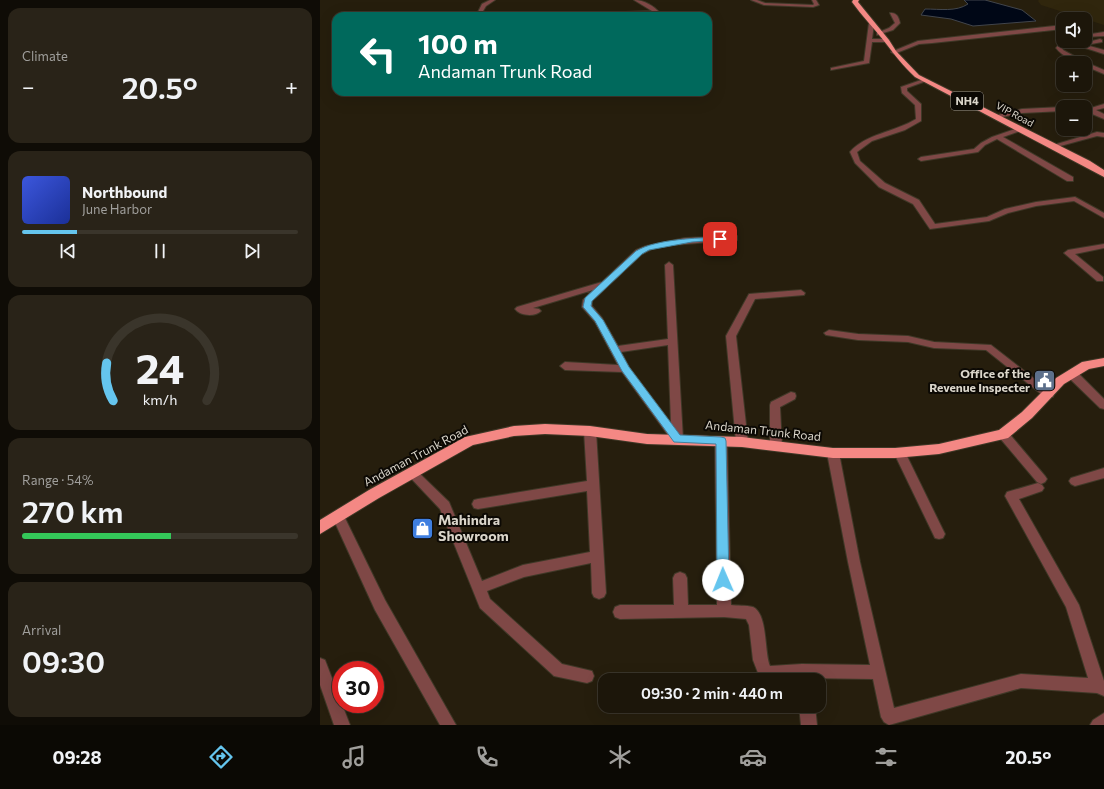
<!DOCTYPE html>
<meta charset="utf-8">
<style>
:root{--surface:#1c160a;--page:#292318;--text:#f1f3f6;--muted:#a09f9c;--line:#3a352b;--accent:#65c5ee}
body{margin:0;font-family:Commissioner,sans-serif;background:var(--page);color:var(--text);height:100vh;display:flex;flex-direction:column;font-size:15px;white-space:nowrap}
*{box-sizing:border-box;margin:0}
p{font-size:13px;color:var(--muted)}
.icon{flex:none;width:22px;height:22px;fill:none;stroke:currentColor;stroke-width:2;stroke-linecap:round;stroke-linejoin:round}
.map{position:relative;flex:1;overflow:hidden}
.side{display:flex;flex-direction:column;gap:8px;padding:8px;background:#0f0c06;width:320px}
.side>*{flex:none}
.guide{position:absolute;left:12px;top:12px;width:380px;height:84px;border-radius:12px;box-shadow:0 4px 16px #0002,0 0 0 1px var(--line);background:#00695c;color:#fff;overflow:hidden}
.controls{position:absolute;left:736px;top:12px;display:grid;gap:8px}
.controls a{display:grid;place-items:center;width:36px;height:36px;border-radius:8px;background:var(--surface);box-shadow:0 4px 16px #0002,0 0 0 1px var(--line);font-size:20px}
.speed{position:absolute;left:12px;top:661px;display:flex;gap:8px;font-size:20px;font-weight:700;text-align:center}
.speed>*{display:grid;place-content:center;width:52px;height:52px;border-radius:50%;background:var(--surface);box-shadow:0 4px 16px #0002,0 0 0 1px var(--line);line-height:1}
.speed .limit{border:6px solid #d22;background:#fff;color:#111}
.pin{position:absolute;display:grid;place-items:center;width:34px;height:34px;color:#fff;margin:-17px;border-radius:8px;box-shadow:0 2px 6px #0006}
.me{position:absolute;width:44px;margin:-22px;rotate:359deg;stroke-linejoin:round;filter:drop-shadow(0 0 3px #0008)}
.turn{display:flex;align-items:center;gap:14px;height:84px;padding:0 20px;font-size:18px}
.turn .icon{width:52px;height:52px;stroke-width:2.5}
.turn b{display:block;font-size:28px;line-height:34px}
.big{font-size:30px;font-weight:600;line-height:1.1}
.side .widget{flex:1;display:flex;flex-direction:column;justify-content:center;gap:6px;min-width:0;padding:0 14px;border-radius:12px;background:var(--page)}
.side .dial{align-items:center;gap:0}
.dial svg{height:104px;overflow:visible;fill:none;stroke:var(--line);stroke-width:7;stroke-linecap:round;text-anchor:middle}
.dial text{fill:var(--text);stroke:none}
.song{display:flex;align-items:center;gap:12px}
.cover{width:48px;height:48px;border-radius:6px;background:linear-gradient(135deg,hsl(230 70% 55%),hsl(230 70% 35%))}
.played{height:4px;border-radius:2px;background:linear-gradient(90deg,var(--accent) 20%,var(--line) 20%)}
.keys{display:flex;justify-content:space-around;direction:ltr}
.heat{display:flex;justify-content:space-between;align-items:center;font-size:22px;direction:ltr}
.charge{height:6px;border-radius:3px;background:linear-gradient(90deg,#34c759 54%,var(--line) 0)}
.trip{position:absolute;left:278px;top:673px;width:228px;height:40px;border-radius:12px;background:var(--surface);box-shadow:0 4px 16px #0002,0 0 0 1px var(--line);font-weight:600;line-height:40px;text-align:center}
.dock{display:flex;height:64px;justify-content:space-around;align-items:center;background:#0b0904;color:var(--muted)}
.dock .icon{width:28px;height:28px}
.dock .active{color:var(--accent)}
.dock b{font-size:18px;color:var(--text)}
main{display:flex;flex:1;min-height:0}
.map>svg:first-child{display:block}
.built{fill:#30260d}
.water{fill:#000716;stroke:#41454c}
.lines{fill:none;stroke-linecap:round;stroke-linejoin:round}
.street-casing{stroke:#3f3827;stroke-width:2}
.highway-casing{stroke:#3f3827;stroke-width:2}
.street{fill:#7f4846;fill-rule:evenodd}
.highway{fill:#f48884;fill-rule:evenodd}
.route{fill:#65c5ee;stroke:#42809b}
.labels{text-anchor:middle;stroke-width:4;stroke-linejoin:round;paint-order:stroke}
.far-street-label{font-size:10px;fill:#dad5ca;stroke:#0c0904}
.shield{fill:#0c0904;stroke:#9c988f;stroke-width:1}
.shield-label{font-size:11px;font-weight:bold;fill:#dad5ca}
.poi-label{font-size:12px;font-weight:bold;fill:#dad5ca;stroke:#0c0904;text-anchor:end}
.street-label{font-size:12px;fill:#dad5ca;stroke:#0c0904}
.near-poi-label{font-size:14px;font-weight:bold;fill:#dad5ca;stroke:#0c0904;text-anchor:start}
</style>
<main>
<section class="side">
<div class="widget"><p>Climate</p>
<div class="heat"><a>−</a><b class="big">20.5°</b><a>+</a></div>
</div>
<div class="widget">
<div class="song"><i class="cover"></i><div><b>Northbound</b><p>June Harbor</p></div></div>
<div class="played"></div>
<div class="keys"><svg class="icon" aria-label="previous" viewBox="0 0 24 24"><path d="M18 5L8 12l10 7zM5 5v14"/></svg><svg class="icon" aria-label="pause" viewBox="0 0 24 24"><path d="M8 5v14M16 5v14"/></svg><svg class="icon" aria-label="next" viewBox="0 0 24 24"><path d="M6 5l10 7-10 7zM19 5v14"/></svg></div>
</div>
<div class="widget dial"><svg viewBox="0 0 100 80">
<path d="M14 69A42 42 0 1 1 86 69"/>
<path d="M14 69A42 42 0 0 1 9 40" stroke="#65c5ee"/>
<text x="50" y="56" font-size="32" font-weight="700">24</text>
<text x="50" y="72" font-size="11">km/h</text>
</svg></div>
<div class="widget"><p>Range · 54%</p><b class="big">270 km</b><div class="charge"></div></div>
<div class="widget"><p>Arrival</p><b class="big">09:30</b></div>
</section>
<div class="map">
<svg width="784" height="725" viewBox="0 0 784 725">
<rect width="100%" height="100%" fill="#261e0d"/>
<path class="built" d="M 719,0 L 784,0 L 784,25 L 721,5 L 718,1 Z"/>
<path class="water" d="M 644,0 L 665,0 L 702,10 L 716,21 L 653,26 L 631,19 L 601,15 L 605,9 C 620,9 636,12 648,4 Z"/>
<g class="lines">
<defs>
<path id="street" d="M 170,0 L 175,0 L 166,6 L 160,16 L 156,16 L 162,4 Z
M 314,0 C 324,0 334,6 340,13 L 338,14 L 312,13 L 309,16 L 305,16 L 305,12 L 332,11 Z
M 431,0 L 437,0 L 445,3 L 493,5 L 494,4 L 492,0 L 496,0 L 499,5 L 493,7 L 444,5 Z
M 570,13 C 577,12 579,18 580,23 L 573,30 L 557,35 L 557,33 L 569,28 L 575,23 Z
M 549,23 L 554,24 L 552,39 L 567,39 L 569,40 L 569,42 L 552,42 L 549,63 L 511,70 L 511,68 L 544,61 Z
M 743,25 L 743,29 L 612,43 L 599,44 L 574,54 L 571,52 L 598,41 Z
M 784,32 L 784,36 L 765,37 L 765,35 Z
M 743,39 L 743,41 L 746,41 L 742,48 L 743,50 L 765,62 L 784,70 L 784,74 L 765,66 L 765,63 C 756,63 742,56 736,48 Z
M 780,39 L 782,40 L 782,42 L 766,45 L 784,50 L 784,54 L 756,45 Z
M 604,79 L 609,80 L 587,88 L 587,91 L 601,104 L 601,121 L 585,130 L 552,141 L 537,152 L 540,161 L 565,183 L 599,200 L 615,224 L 667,217 L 685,209 L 716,202 L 755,197 L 784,213 L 784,218 L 754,201 L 716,206 L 688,213 L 669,221 L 610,229 L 593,204 L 559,187 L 535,163 L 530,152 C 545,134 575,132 596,119 L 595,105 L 582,93 L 581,87 Z
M 784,104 L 784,108 L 776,110 L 784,114 L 784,119 L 765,111 L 765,107 L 771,108 Z
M 743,107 L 743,111 L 702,113 L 677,118 L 674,116 L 702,109 Z
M 701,127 L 703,128 L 703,130 L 683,137 L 753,177 L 753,181 L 747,181 L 677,139 L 665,145 L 658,152 L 601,161 L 598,159 L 601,157 L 654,149 L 661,143 L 672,137 Z
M 777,132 L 784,133 L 784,137 L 777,136 L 733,148 L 730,146 Z
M 414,236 L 417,236 L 417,240 L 352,245 L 332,249 L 322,254 L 272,301 L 272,306 L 282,318 L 298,346 L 348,339 L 345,265 L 349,262 L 353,265 L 363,439 L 361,442 L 357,443 L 353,442 L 302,372 L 245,370 L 240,366 L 245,362 L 298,365 L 275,322 L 262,307 L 263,300 L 273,290 L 213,308 L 219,309 L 221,311 C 215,317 200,316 195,309 L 197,307 L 282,282 L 316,250 L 326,246 L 365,238 ZM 348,345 L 351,423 L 309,367 L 301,352 Z
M 784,244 L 784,248 L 755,254 L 783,277 L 783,281 L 777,281 L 744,253 L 748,250 Z
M 481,290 L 485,293 L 484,295 L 435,299 L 416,336 L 428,442 L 426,445 L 422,446 L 418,445 L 416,442 L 406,336 L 429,294 Z
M 509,330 L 538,334 L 588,336 L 614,342 L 671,345 L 734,394 L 733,397 L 725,397 L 666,350 L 614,348 L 588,342 L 538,340 L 506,335 L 504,333 Z
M 752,370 L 756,371 L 784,399 L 784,409 L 780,408 L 748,377 L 747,374 L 748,371 Z
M 471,392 L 475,393 L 476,396 L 475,399 L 460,407 L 462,446 L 460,449 L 456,450 L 452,449 L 450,446 L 450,405 L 451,402 Z
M 270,427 L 274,428 L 276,431 L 286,593 L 284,597 L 279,599 L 274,597 L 272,593 L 271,563 L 204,577 L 167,591 L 170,599 L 242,664 L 272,671 L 274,676 L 272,681 L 267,683 L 234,676 L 160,608 L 120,509 L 86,473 L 88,470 L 92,468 L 96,470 L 129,502 L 162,581 L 203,565 L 270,552 L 267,491 L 158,509 L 154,508 L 152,504 L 154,500 L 158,499 L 267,481 L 264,431 L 266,428 Z
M 683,430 L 687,431 L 725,476 L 727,479 L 725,482 L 721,484 L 717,482 L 679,437 L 677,434 L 679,431 Z
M 401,437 L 405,438 L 407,441 L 411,605 C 417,606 426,605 433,607 C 448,614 444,652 450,666 L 482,664 L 550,665 L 528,562 L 507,453 L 509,450 L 513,449 L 517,450 L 519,453 L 540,562 L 574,708 L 701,674 L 768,678 L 746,607 L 685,496 L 687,492 L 718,483 L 722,485 L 724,488 L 722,491 L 699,499 L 759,605 L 784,681 L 784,696 L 777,693 L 701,688 L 569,725 L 564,722 L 561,717 L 553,679 L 482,678 L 444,680 L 440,678 L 433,660 L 429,625 L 426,619 L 404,617 L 300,619 L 295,617 L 293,612 L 295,607 L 300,605 L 354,605 L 353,578 L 355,574 L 360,572 L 365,574 L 367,578 L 368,605 L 397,605 L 395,441 L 397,438 Z
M 580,449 L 584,450 L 623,530 L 625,534 L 623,538 L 619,539 L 615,538 L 574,453 L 576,450 Z
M 784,468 L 784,478 L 755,486 L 751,484 L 749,481 L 751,478 Z
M 18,511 L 22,512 L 65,600 L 136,725 L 120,725 L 55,610 L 12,516 L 14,512 Z
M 0,658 L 5,660 L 30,725 L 14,725 L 0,685 Z
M 479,706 L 495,706 L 497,725 L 481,725 Z
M 784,713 L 784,725 L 770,725 L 773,720 Z"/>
<path id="highway" d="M 533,0 L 539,0 L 538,2 L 569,40 L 576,51 L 599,75 L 770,161 L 784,170 L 784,177 L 595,77 C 583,66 574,54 564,41 C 554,28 542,16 532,2 Z
M 784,358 L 784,366 L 769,369 L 744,384 L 712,418 L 688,438 L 619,454 L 575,458 L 513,458 L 422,447 L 327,444 L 270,436 L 225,434 L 194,436 L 153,445 L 59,498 L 0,534 L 0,520 L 49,490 L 145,437 L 194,426 L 225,424 L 270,426 L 327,434 L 422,437 L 513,448 L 575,448 L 619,444 L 679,430 L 702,412 L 736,378 L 762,362 Z"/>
</defs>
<use href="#street" class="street-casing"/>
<use href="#highway" class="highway-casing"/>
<use href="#street" class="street"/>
<use href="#highway" class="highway"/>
</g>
<path class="route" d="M 400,237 L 403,237 L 403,240 L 372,242 L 329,250 L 322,254 L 272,301 L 271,306 L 283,320 L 309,367 L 360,435 L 401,437 L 405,438 L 406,441 L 409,580 L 408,584 L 403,585 L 399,584 L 397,580 L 396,444 L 354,442 L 302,371 L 275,321 L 263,307 L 265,298 L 316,251 C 336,239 377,238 400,237 Z"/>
<defs>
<symbol id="civic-square" viewBox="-11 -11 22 22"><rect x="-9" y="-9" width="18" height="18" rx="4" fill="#5c6f8a" stroke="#0c0904"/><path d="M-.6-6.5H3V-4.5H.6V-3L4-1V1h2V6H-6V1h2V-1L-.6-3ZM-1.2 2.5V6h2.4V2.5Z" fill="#fff"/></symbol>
<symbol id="shop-square" viewBox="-11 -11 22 22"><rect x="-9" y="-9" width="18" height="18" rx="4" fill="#3f7fe0" stroke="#0c0904"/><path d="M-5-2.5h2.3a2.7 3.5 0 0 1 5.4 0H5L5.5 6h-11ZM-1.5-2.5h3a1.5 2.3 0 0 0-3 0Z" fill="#fff"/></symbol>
</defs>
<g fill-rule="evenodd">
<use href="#civic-square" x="712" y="368" width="25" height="25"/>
<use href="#shop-square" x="90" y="516" width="25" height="25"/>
</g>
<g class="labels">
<g class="far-street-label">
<text transform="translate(695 114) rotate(28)" y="4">VIP Road</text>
</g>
<rect class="shield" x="631" y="92" width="32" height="18" rx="3"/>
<g class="shield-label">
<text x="647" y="105">NH4</text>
</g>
<g class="poi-label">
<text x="710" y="378">Office of the<tspan x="710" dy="14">Revenue Inspecter</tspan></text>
</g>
<g class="street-label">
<text transform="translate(443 431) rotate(6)" y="4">Andaman Trunk Road</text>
<text transform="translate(96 456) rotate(-28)" y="4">Andaman Trunk Road</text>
</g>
<g class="near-poi-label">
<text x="118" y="525">Mahindra<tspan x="118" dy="16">Showroom</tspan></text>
</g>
</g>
</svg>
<div class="controls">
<a><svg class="icon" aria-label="sound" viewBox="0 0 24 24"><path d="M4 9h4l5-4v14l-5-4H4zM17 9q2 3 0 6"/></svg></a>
<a>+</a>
<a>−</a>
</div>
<div class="speed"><div class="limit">30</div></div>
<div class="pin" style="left:400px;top:239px;background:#d93025"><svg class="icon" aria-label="arrive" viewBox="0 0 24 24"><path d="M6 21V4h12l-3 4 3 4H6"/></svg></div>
<svg class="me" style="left:403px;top:580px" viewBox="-20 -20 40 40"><circle r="19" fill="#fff"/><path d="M0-13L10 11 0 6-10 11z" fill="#65c5ee"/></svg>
<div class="trip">09:30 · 2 min · 440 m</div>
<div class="guide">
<div class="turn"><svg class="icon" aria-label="left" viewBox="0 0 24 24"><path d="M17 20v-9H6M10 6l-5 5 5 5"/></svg><div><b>100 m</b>Andaman Trunk Road</div></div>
</div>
</div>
</main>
<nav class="dock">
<b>09:28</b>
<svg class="icon active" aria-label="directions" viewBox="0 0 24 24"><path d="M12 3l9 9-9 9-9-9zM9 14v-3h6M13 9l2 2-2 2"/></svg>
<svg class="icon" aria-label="music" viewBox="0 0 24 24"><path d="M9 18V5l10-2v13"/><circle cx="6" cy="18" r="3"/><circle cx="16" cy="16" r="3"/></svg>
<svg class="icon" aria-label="phone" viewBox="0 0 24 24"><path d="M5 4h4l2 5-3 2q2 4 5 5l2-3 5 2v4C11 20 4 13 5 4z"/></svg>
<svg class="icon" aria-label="climate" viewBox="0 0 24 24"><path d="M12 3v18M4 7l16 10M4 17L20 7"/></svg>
<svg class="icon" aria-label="car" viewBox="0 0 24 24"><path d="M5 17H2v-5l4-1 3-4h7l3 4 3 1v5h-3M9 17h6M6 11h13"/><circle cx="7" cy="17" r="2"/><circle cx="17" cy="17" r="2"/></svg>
<svg class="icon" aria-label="filters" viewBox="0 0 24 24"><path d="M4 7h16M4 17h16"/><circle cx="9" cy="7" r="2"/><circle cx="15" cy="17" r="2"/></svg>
<b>20.5°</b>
</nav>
